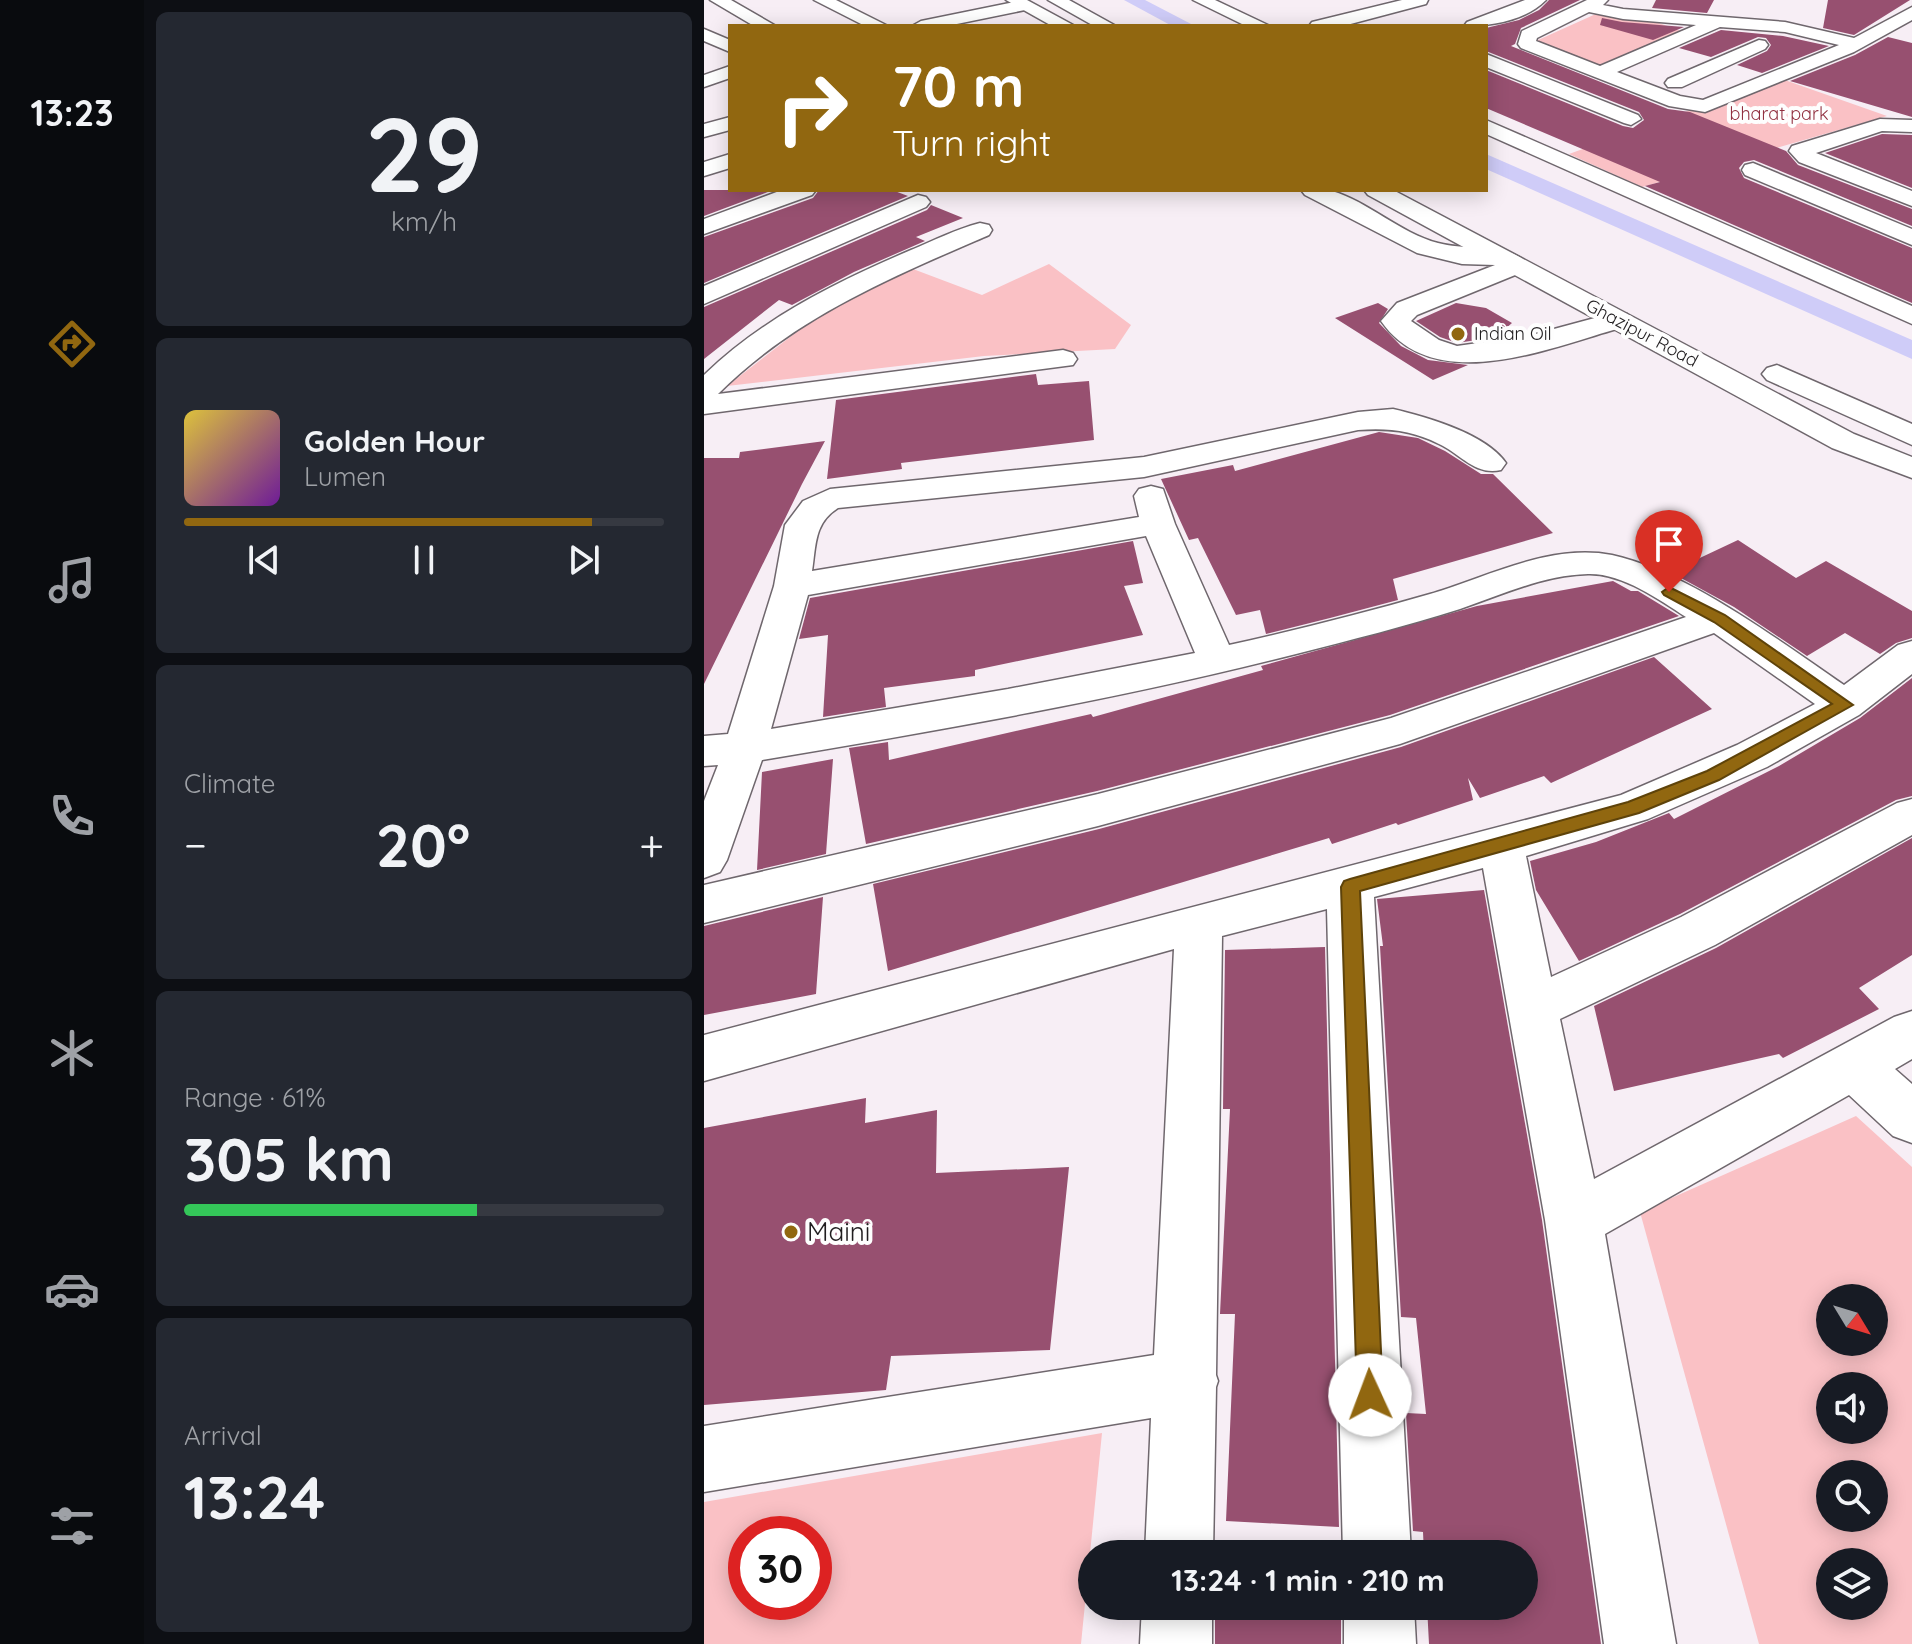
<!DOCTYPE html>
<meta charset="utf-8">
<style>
:root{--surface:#171b24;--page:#242831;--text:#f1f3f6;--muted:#9ea1a6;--line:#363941;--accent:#916710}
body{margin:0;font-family:Quicksand,sans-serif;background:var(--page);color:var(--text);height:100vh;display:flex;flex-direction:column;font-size:30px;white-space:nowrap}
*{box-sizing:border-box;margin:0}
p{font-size:26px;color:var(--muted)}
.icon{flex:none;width:44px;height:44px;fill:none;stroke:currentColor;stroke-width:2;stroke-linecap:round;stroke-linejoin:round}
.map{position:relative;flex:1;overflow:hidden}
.sheet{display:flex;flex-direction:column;gap:12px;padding:12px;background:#0d0f14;width:560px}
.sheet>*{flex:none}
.top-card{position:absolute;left:24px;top:24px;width:760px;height:168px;border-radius:0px;box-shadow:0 4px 20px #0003;background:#916710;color:#fff;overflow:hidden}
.needle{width:52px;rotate:128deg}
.fabs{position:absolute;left:1112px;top:1284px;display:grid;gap:16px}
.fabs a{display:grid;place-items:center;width:72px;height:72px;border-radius:50%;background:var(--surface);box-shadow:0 4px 20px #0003;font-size:40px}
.speed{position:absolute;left:24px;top:1516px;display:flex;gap:16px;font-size:40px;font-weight:700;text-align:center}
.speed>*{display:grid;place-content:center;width:104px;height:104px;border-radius:50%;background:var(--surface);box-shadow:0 4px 20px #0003;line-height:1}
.speed .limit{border:12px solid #d22;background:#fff;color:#111}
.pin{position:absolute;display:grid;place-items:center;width:68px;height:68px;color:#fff;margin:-82px -34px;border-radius:50% 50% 50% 0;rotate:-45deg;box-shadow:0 0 8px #0007}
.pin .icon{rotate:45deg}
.me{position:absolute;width:88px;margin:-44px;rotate:358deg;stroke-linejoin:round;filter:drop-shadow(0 0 6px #0008)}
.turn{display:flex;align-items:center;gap:28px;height:168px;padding:0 32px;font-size:36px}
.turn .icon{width:104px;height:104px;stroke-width:2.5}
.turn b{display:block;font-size:56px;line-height:68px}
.big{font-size:60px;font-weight:800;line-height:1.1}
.sheet .card{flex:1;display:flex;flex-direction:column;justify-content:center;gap:12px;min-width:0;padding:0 28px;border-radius:12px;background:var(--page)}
.sheet .dial{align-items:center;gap:0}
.dial b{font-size:104px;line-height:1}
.song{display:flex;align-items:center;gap:24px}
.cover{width:96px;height:96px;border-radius:12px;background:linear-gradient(135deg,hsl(50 70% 55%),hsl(280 70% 35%))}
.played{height:8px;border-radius:4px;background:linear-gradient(90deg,var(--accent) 85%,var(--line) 85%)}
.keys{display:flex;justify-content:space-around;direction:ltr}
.heat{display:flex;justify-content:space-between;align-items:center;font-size:44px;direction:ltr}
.charge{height:12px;border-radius:6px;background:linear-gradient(90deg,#34c759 61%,var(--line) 0)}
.trip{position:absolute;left:374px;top:1540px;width:460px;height:80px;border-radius:40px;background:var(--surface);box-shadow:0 4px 20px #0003;font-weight:800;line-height:80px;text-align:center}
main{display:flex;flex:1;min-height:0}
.tabs{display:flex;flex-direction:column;width:144px;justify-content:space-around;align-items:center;background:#090b0e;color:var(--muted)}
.tabs .icon{width:56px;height:56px}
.tabs .selected{color:var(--accent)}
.tabs b{font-size:36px;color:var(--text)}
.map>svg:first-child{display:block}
.green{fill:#fac1c5;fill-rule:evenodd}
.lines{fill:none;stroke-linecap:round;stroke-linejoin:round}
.canal{fill:#cfccf8;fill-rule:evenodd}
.building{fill:#975070}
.minor-casing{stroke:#6f676d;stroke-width:3}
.major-casing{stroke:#6f676d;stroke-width:3}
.minor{fill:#fff;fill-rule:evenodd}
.major{fill:#fff;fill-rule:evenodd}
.route{fill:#916710;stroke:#5e430a;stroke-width:2}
.poi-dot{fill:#916710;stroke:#fefefe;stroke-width:3}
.labels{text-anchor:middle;stroke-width:8;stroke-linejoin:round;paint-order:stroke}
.far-park-label{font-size:18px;fill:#913040;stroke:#fefefe}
.far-street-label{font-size:18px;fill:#201d1f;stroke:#fefefe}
.far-poi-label{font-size:18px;fill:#201d1f;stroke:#fefefe;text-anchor:start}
.near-poi-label{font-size:26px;fill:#201d1f;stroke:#fefefe;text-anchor:start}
</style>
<main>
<nav class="tabs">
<b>13:23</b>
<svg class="icon selected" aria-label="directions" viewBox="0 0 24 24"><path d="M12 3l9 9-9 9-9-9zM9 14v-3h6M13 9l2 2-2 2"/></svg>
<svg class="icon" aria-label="music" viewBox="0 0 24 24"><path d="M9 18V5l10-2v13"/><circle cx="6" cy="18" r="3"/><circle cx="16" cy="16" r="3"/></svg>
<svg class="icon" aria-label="phone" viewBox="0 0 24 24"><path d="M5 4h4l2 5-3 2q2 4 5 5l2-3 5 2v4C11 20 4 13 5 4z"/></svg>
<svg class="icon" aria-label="climate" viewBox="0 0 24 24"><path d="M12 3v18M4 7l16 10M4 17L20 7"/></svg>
<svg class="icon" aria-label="car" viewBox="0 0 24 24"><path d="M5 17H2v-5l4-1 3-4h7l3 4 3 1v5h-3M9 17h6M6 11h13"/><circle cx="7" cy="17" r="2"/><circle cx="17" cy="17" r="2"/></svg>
<svg class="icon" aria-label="filters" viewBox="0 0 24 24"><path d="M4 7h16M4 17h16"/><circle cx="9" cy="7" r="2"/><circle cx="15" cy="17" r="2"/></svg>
</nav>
<section class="sheet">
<div class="card dial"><b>29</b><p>km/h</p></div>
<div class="card">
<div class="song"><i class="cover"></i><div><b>Golden Hour</b><p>Lumen</p></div></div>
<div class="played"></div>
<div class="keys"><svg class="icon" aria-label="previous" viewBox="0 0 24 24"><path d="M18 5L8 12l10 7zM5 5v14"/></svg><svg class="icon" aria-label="pause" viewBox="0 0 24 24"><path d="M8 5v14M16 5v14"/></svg><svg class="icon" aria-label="next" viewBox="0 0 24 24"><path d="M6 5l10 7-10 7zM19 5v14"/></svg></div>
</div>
<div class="card"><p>Climate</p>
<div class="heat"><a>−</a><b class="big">20°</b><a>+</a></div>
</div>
<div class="card"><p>Range · 61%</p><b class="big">305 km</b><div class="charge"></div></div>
<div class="card"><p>Arrival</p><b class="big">13:24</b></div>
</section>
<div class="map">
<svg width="1208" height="1644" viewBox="0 0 1208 1644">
<rect width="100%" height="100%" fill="#f7eef5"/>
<path class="green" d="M 894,13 L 952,22 L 977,31 L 895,65 L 832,41 Z
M 1075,78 L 1183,116 L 938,187 L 865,154 Z
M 345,264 L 427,325 L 411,349 L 280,356 L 23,386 L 122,309 L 209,269 L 278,295 Z
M 1152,1116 L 1208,1167 L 1208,1644 L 1055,1644 L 936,1212 ZM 1126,1298 L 1170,1298 L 1170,1342 L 1126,1342 ZM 1126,1386 L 1170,1386 L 1170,1430 L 1126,1430 ZM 1126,1474 L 1170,1474 L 1170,1518 L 1126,1518 ZM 1126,1562 L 1170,1562 L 1170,1606 L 1126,1606 Z
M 398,1433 L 377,1644 L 0,1644 L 0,1502 ZM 110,1534 L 110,1602 L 42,1602 L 42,1534 Z"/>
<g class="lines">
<path class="canal" d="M 420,0 L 441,0 L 491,26 L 468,26 Z
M 782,154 L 1208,340 L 1208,359 L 782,169 Z"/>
</g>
<path class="building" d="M 845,0 L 876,0 L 817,28 L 811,44 L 807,46 L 964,109 L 986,112 L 1082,151 L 1094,165 L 1208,209 L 1208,226 L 1050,160 L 1040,162 L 1035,168 L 1040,178 L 1208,248 L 1208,303 L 941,186 L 956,182 L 782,108 L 782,70 L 919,126 L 929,128 L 940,120 L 935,112 L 782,51 L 782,28 L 815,20 L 835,10 Z
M 952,0 L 1010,0 L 1003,13 L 948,8 Z
M 1124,0 L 1206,0 L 1150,35 L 1119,28 Z
M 898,18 L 918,22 L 980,27 L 949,40 L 896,25 Z
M 1017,30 L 1079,36 L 1125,46 L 1058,73 L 1033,65 L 1063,51 L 1067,45 L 1062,38 L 1054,37 L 1007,57 L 975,48 Z
M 1184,37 L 1208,43 L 1208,117 L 1086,81 L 1151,55 Z
M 1178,134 L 1208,135 L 1208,188 L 1121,153 Z
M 0,190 L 69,190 L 0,216 Z
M 115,190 L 188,190 L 204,196 L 0,283 L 0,237 L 109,198 Z
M 227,205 L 259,218 L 212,237 L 221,241 L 150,272 L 88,305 L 75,300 L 0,359 L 0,307 L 223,210 Z
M 674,303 L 684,309 L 675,323 L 697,346 L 724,360 L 764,365 L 729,380 L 631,318 Z
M 752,303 L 782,308 L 808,323 L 792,337 L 753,343 L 736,337 L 712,321 Z
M 332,374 L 334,385 L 385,381 L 390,440 L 197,463 L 198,469 L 123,479 L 132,400 Z
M 675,432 L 714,438 L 741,451 L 777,474 L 789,474 L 849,533 L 689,579 L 694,600 L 626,618 L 562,634 L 556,610 L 532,615 L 494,538 L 485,540 L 457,479 L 529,465 L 531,471 Z
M 121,441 L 98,484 L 0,684 L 0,458 L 35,458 L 36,452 Z
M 1034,540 L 1092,578 L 1122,561 L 1208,611 L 1208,638 L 1192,643 L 1176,654 L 1141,633 L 1103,656 L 1030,607 L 966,572 Z
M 429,541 L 439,583 L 420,586 L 439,635 L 271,670 L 271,676 L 180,688 L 182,707 L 119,717 L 124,635 L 95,639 L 106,598 Z
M 909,581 L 927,591 L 934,591 L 975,616 L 686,715 L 393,791 L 162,844 L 145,748 L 184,742 L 185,760 L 387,714 L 389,717 L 559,670 L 557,666 L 773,606 Z
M 950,657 L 1008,709 L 847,783 L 840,776 L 776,798 L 764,778 L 769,800 L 694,825 L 692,823 L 628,844 L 625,838 L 184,971 L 169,884 L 395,829 L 697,747 Z
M 1208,678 L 1208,796 L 1192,800 L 976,914 L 875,961 L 832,890 L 826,861 L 892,842 L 965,813 L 970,819 L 1075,766 L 1156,718 Z
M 129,759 L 122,854 L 53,870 L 58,772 Z
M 1208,838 L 1208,955 L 1155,988 L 1175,1009 L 1079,1058 L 1075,1054 L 910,1091 L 890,1006 L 1012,948 Z
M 780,890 L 838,1220 L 897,1644 L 725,1644 L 723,1606 L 820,1606 L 820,1554 L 720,1554 L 719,1532 L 709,1531 L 702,1413 L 722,1414 L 712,1318 L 697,1317 L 676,946 L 679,946 L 673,899 Z
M 119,897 L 112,994 L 0,1015 L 0,926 Z
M 621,947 L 635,1527 L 522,1521 L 531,1314 L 516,1314 L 526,1109 L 519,1109 L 521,950 Z
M 162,1098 L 161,1123 L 233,1110 L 232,1173 L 365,1167 L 346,1350 L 187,1356 L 182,1390 L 0,1405 L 0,1128 Z
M 637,1606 L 637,1644 L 511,1644 L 511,1611 Z"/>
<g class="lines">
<defs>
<path id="minor" d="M 6,0 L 27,0 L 72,26 L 50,26 Z
M 110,0 L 132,0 L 184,26 L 161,26 Z
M 320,0 L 328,5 L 326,9 L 243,26 L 208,26 L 217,21 Z
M 489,0 L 511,0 L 566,26 L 542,26 Z
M 698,0 L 724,0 L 722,4 L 639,26 L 605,26 L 608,22 Z
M 821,0 L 842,0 C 821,21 787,26 760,26 L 763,22 Z
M 883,0 L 904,0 L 899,5 L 919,9 L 1081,22 L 1150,38 L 1208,7 L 1208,20 L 1150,52 L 1001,112 L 965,106 L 817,48 L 814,44 L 818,31 ZM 885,12 L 919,19 L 992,25 L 896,66 L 832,41 L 833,38 ZM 1016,27 L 1081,32 L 1135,45 L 999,100 L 976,96 L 913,72 Z
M 0,29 L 26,40 L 26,52 L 0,41 Z
M 1055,40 L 1061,41 L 1064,45 L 1061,49 L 978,87 L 964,87 L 961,83 L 964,79 Z
M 782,54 L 934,115 L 937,119 L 927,125 L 920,123 L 782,67 Z
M 26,66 L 26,78 L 0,87 L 0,75 Z
M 26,117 L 26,130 L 0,137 L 0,124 Z
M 1176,119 L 1208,120 L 1208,132 L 1178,131 L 1112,153 L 1208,191 L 1208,206 L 1095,162 L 1085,151 L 1088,146 Z
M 782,120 L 1208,306 L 1208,324 L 782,134 Z
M 26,154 L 26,168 L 0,176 L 0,162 Z
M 1049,163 L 1208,229 L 1208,245 L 1041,175 L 1038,170 L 1041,165 Z
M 78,190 L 112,190 L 108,195 L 0,234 L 0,219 Z
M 597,190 C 607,190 619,188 628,191 C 665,202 696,233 734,243 C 762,251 808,242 825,266 L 821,271 L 713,315 L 707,321 L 735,340 L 753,346 L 824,336 L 913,312 L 923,314 L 927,320 L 923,326 L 906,331 C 838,351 728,395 677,321 L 693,303 L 791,265 L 758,264 L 713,253 L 601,195 Z
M 214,195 L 222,197 L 226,202 L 222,207 L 0,304 L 0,286 Z
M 276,223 L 285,225 L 288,230 L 285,235 C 186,278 91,317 14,394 L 359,350 L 369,353 L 373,359 L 369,365 L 0,414 L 0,375 C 59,318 132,282 207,250 C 229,241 252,229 276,223 Z
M 689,409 C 723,417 782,434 802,463 L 797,470 C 771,476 757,454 735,444 C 707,430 684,428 654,430 L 440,477 L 134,508 C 110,523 112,545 108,571 L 435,517 L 430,496 L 435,489 L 447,486 L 459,489 L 471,524 L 525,645 C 593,630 660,613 726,594 C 784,577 846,543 908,555 C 983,571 1077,642 1140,685 L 1194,645 L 1208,641 L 1208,674 L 1155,715 L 1063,767 L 944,819 L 822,856 L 847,977 L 977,917 L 1193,803 L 1208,799 L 1208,835 L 1011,945 L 856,1019 L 890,1179 L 1190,1017 L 1208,1011 L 1208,1059 L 1191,1069 L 1208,1084 L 1208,1143 L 1189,1136 L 1145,1095 L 901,1234 L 972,1644 L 900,1644 L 841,1220 L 779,868 L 670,897 L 707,1554 L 639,1554 L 623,909 L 518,936 L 512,1375 L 514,1381 L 512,1387 L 509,1554 L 441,1554 L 447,1418 L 0,1492 L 0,1426 L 450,1355 L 470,949 L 0,1081 L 0,1035 L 917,795 L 1033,745 L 1111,704 L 1010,633 L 696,744 L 394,826 L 0,923 L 0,885 L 394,794 L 687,718 L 982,617 C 954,599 918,573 884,574 C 839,575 798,595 756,609 C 702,626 647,640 592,654 C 416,699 237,730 58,760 L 23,860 L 16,872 L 0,878 L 0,801 L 14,765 L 0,766 L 0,736 L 24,734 L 70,586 L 81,525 L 99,501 L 126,489 L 440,457 L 654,412 ZM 442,536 L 491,653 L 304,689 L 67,729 L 104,595 Z
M 438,1606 L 508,1606 L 508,1644 L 436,1644 Z
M 640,1606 L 710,1606 L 712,1644 L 640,1644 Z"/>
<path id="major" d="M 302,0 L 323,0 L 371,26 L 348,26 Z
M 344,0 L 365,0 L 412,26 L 390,26 Z
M 660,190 L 689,190 L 1150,434 L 1208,457 L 1208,478 L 1128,448 L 664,195 Z
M 1073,365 L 1208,424 L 1208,445 L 1063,380 L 1058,374 L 1063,368 Z"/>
</defs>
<use href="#minor" class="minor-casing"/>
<use href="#major" class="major-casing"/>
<use href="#minor" class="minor"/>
<use href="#major" class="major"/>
</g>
<path class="route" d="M 965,587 L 1021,615 L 1149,705 L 1015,780 L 935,813 L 656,891 L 679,1395 L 676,1404 L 666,1408 L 657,1404 L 653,1395 L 637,887 L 640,881 L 646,879 L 924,802 L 1003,771 L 1128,704 L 1010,622 L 960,595 L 958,592 Z"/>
<g class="poi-dot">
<circle cx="754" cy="334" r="8"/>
<circle cx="87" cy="1232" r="8"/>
</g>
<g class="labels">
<g class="far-park-label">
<text x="1075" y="120">bharat park</text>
</g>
<g class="far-street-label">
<text transform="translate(938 333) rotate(28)" y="6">Ghazipur Road</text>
</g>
<g class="far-poi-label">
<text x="770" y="340">Indian Oil</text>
</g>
<g class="near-poi-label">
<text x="103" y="1241">Maini</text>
</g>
</g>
</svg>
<div class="fabs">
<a><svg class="needle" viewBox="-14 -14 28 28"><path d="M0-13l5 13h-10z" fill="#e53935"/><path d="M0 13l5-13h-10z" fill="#9ea1a6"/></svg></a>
<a><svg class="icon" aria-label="sound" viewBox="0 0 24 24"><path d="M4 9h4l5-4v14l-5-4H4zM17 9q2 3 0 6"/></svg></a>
<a><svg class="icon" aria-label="search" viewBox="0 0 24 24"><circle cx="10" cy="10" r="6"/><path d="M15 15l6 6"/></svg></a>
<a><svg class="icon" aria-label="layers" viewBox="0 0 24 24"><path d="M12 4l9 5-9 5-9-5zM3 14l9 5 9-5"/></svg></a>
</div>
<div class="speed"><div class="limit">30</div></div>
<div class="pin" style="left:965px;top:592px;background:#d93025"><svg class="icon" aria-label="arrive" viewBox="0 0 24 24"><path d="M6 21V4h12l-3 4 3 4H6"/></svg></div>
<svg class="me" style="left:666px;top:1395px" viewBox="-20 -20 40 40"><circle r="19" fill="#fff"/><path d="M0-13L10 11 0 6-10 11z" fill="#916710"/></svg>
<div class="trip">13:24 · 1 min · 210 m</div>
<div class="top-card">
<div class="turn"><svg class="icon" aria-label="right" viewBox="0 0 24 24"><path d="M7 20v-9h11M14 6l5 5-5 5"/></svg><div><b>70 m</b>Turn right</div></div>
</div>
</div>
</main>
